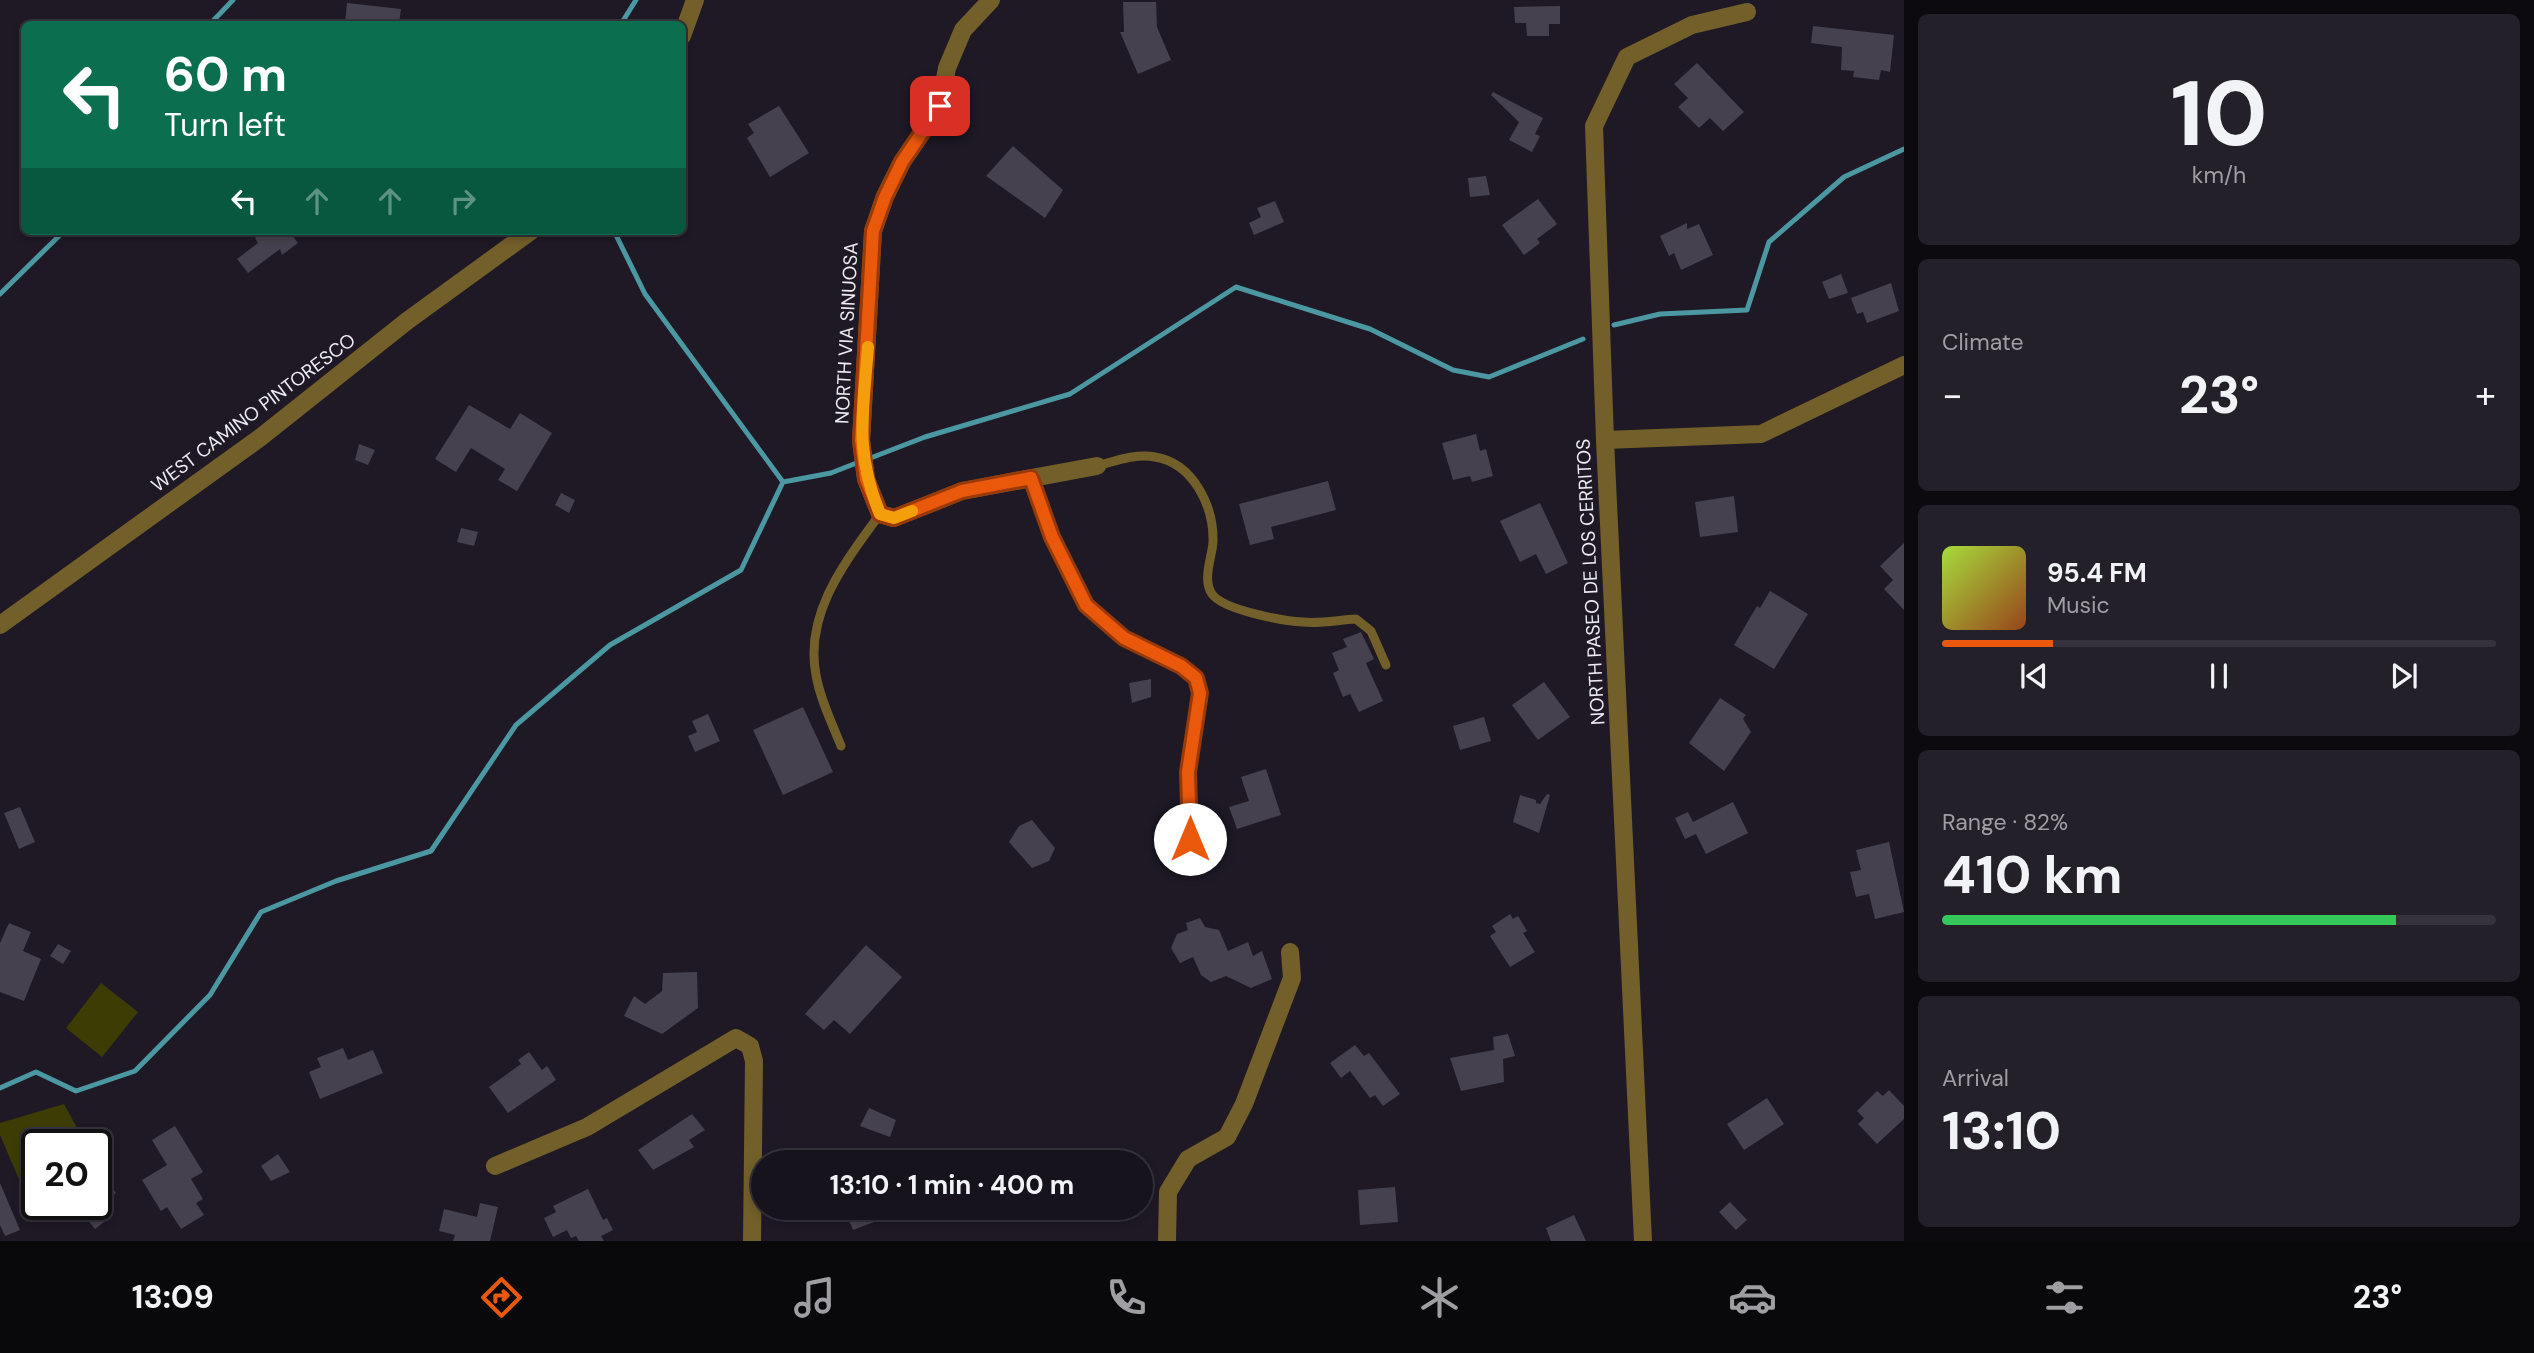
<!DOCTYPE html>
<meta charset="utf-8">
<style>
:root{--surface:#16131c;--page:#232029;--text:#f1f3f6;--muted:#9e9ea3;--line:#35323b;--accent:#ea580c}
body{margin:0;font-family:"DM Sans",sans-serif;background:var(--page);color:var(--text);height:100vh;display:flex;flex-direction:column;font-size:26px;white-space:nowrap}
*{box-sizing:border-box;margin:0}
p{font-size:23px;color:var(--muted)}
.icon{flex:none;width:38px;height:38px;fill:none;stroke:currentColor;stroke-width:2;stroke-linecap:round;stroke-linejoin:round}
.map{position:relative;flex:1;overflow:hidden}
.side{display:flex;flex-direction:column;gap:14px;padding:14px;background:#0c0a0f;width:630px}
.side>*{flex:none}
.hud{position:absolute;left:21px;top:21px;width:665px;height:214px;border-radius:10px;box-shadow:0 4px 10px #0003,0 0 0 2px var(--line);background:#0b6e4f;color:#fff;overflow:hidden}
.speed{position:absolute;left:21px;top:1129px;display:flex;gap:14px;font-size:35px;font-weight:700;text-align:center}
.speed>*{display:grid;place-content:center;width:91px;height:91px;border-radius:50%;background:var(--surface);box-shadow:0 4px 10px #0003,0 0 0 2px var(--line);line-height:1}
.speed .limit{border:4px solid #111;border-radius:10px;background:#fff;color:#111}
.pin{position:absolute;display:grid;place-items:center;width:60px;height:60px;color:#fff;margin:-30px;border-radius:14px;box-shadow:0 4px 10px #0006}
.me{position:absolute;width:77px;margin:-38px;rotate:0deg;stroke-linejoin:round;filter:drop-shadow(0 0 5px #0008)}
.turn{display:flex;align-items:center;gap:24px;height:147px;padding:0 28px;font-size:32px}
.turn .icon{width:91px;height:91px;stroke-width:2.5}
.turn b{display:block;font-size:49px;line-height:60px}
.lanes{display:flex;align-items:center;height:66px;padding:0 28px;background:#0003;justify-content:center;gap:35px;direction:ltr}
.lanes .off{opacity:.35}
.big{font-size:52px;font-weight:700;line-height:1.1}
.side .card{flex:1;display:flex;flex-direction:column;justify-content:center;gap:10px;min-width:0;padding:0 24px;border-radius:10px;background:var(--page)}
.side .dial{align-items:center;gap:0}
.dial b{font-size:91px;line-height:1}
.song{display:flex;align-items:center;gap:21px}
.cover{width:84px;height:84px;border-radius:10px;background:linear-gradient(135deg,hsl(80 70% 55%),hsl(20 70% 35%))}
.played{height:7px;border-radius:4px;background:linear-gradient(90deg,var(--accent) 20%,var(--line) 20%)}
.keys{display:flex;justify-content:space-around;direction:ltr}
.heat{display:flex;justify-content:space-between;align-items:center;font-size:38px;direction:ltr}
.charge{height:10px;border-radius:5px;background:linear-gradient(90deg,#34c759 82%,var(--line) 0)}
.trip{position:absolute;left:751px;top:1150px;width:402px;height:70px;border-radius:35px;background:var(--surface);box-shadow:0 4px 10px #0003,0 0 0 2px var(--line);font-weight:700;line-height:70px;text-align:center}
.tab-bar{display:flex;height:112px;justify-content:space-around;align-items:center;background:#09080b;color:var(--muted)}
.tab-bar .icon{width:49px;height:49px}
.tab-bar .selected{color:var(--accent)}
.tab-bar b{font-size:32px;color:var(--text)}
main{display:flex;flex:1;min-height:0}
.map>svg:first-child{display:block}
.green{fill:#3c3c04}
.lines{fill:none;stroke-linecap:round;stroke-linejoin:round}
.stream{stroke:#4b97a2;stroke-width:5}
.building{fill:#46414e}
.service{stroke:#735f2a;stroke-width:9}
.minor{stroke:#735f2a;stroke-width:18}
.route-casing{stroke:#983908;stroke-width:18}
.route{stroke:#ea580c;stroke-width:12}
.slow{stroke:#f59e0b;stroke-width:12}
.labels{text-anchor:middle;stroke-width:7;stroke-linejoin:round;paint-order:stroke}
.street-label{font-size:19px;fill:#eeebf3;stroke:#1e1925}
</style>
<main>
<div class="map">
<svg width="1904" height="1241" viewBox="0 0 1904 1241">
<rect width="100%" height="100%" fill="#1e1925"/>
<path class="green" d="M 101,983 L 138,1012 L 102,1057 L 66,1028 Z
M 64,1104 L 86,1144 L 37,1144 L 37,1204 L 71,1204 L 34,1214 L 0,1135 L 0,1123 Z"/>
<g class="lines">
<path class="stream" d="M 210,24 L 233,0
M 621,24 L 636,0
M 614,231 L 645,294 L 783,482
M 0,294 L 64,231
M 1614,325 L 1660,314 L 1747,310 L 1769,242 L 1844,177 L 1904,149
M 868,459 L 925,437 L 1070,394 L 1236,287 L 1370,329 L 1453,370 L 1489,377 L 1583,339
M 0,1088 L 36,1072 L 76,1091 L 135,1071 L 210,995 L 261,912 L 336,881 L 431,851 L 516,725 L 610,645 L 741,570 L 783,482 L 831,473 L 859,462"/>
</g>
<path class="building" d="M 1123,2 L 1156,2 L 1157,27 L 1171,60 L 1138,74 L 1120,32 L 1124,32 Z
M 347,3 L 401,9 L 399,24 L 345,24 Z
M 1560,6 L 1560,24 L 1549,24 L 1549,36 L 1527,36 L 1526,23 L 1515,23 L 1514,7 Z
M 1813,26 L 1894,35 L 1890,72 L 1881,70 L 1879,80 L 1853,77 L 1854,71 L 1841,70 L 1842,47 L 1811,43 Z
M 1697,63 L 1744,112 L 1723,131 L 1710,118 L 1699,128 L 1678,107 L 1688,98 L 1674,84 Z
M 1493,92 L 1543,118 L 1535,134 L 1540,136 L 1532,152 L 1509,140 L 1519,122 L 1491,95 Z
M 779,106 L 809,153 L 770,177 L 747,138 L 754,133 L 748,124 Z
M 1013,146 L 1063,190 L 1045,218 L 986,176 Z
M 1486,176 L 1490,195 L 1470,197 L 1468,178 Z
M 1538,199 L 1557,224 L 1537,239 L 1540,243 L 1524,255 L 1502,225 Z
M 1275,201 L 1284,222 L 1254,235 L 1249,223 L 1261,217 L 1257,208 Z
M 1687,223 L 1687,229 L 1699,224 L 1713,255 L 1681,270 L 1674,253 L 1669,256 L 1660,236 Z
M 264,231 L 289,231 L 298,243 L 282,255 L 280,249 L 248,273 L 237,259 L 258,243 L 255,238 Z
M 1841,274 L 1848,293 L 1829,299 L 1822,282 Z
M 1891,283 L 1899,311 L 1867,323 L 1863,312 L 1857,314 L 1851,298 Z
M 469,405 L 510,429 L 520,413 L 552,433 L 517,491 L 498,480 L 505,469 L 471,448 L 456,472 L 435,459 Z
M 1476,434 L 1480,451 L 1486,449 L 1493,476 L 1472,482 L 1470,476 L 1453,480 L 1442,443 Z
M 359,444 L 375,450 L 368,465 L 355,460 Z
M 1328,481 L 1336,510 L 1271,527 L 1274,539 L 1250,545 L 1239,504 Z
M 561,493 L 575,500 L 569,513 L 555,505 Z
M 1734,496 L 1738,532 L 1700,537 L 1695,502 Z
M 1540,503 L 1568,563 L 1546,574 L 1536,554 L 1520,562 L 1500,521 Z
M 461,528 L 478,532 L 474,546 L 457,542 Z
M 1904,543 L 1904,610 L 1884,589 L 1893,580 L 1880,566 Z
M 1770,591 L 1808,614 L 1774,669 L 1734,645 L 1757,606 L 1760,608 Z
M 1361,632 L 1374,659 L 1366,663 L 1383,701 L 1359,712 L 1350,694 L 1343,697 L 1333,673 L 1339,670 L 1332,653 L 1347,647 L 1343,639 Z
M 1151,679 L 1151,697 L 1132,703 L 1129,683 Z
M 1544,682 L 1570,717 L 1538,740 L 1512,705 Z
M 1720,698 L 1746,715 L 1743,719 L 1751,732 L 1724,771 L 1689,743 Z
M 803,707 L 833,772 L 783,795 L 753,730 Z
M 708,714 L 720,741 L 695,752 L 688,736 L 697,732 L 692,721 Z
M 1484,717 L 1491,741 L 1460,750 L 1453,726 Z
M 1266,769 L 1281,815 L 1237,829 L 1229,807 L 1249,801 L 1241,777 Z
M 1547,794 L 1550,795 L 1539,833 L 1513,822 L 1520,795 L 1536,800 L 1536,803 L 1540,804 Z
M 1733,802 L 1748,833 L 1706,854 L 1696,834 L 1685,839 L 1675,818 L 1688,812 L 1693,822 Z
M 20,807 L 35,842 L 19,849 L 4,813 Z
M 1032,820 L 1055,848 L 1049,861 L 1032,868 L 1009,842 L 1019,826 Z
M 1889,842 L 1904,912 L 1875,919 L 1869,894 L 1856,897 L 1850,872 L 1861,870 L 1856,850 Z
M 1510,914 L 1513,919 L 1518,916 L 1527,931 L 1523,933 L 1535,952 L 1510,967 L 1490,936 L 1496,932 L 1492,926 Z
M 1200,918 L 1205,927 L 1219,930 L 1228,951 L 1248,942 L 1253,956 L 1262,951 L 1272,979 L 1251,988 L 1226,976 L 1211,982 L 1201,975 L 1193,957 L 1180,963 L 1171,948 L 1177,934 L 1188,930 L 1186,923 Z
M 9,923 L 31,932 L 23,951 L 41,959 L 24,1001 L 0,992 L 0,943 Z
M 58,944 L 71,951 L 63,964 L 50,956 Z
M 866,945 L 902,977 L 850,1034 L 834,1020 L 824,1030 L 805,1014 Z
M 697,972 L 698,1008 L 662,1034 L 624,1016 L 634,996 L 645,1004 L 662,991 L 663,973 Z
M 1508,1034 L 1515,1056 L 1503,1059 L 1504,1082 L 1461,1091 L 1450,1058 L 1494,1050 L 1493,1037 Z
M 1355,1045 L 1364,1056 L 1369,1053 L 1400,1094 L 1383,1106 L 1375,1095 L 1370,1098 L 1350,1071 L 1341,1078 L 1330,1063 Z
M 343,1048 L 348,1060 L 373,1050 L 383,1073 L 320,1099 L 309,1072 L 321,1067 L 317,1058 Z
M 529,1052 L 542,1070 L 547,1066 L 556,1080 L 508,1113 L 489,1087 L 521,1064 L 518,1060 Z
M 1889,1090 L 1904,1106 L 1904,1119 L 1877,1144 L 1858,1124 L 1864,1118 L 1857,1111 L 1877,1091 L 1883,1096 Z
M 1767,1098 L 1784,1124 L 1744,1150 L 1727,1124 Z
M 869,1108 L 896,1120 L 890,1137 L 860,1126 Z
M 692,1114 L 705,1130 L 689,1140 L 694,1147 L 653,1170 L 638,1150 Z
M 175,1126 L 203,1172 L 191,1179 L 203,1199 L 196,1203 L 204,1215 L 181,1229 L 167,1207 L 161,1211 L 142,1180 L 167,1165 L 152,1140 Z
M 278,1154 L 290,1172 L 271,1181 L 261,1166 Z
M 96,1169 L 116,1193 L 102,1204 L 113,1215 L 95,1229 L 75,1204 L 96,1204 Z
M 0,1183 L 20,1230 L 5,1236 L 0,1225 Z
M 1395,1187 L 1398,1222 L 1360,1225 L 1358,1190 Z
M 588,1189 L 603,1220 L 607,1218 L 613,1230 L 601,1236 L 604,1241 L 579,1241 L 576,1236 L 571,1238 L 567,1230 L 553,1237 L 544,1218 L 556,1212 L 553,1206 Z
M 1730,1202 L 1747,1220 L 1736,1230 L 1719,1212 Z
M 480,1203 L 498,1207 L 490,1241 L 453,1241 L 455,1235 L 439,1231 L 444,1209 L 477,1217 Z
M 844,1208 L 869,1208 L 874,1222 L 853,1230 Z
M 1574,1215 L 1586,1241 L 1551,1241 L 1546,1228 Z"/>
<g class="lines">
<path class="service" d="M 1097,466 C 1115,461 1136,453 1155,457 C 1193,463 1214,506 1213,542 C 1212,557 1202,580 1212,594 C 1223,610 1283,621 1303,622 C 1320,624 1338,620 1356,619 L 1371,631 L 1386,665
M 1031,478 L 1052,537 L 1086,605 L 1124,638 L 1181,666 L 1196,678 L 1201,693 L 1188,772 L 1190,839
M 841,746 C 832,723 820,699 816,675 C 804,613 846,561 880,514"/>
<path class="minor" d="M 991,0 L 963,30 L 947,68 L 940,106 L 902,162 L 885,196 L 873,231 L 861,441 L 866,479 L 880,514 L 894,518 L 962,491 L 1097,466
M 682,36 L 695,0
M 1605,440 L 1761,434 L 1904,365
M 0,625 L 261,437 L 407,321 L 531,231
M 495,1166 L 587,1127 L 736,1038 L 750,1046 L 754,1061 L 752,1241
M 1167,1241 L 1168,1192 L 1188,1159 L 1227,1137 L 1244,1104 L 1292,978 L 1290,952
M 1643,1241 L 1605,440 L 1594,126 L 1627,57 L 1692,25 L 1747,12"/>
</g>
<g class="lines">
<defs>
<path id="route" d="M 940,106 L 902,162 L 885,197 L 873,231 L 861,440 L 866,479 L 880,514 L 894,518 L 962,491 L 1031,478 L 1052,537 L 1086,605 L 1124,638 L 1181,666 L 1196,678 L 1200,693 L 1188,772 L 1190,839"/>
</defs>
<use href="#route" class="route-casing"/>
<use href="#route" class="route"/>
<path class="slow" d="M 868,347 C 863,414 854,450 880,514 L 894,518 L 912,511"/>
</g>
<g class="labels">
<g class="street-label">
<text transform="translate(846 333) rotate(-87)" y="7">NORTH VIA SINUOSA</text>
<text transform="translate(253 412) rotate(-37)" y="7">WEST CAMINO PINTORESCO</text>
<text transform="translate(1590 582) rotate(-93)" y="7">NORTH PASEO DE LOS CERRITOS</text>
</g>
</g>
</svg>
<div class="speed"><div class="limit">20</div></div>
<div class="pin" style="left:940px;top:106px;background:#d93025"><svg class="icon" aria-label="arrive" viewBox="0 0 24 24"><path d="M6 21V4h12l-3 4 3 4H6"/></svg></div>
<svg class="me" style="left:1190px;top:839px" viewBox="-20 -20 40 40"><circle r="19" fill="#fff"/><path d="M0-13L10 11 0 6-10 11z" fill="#ea580c"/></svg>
<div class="trip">13:10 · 1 min · 400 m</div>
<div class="hud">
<div class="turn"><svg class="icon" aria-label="left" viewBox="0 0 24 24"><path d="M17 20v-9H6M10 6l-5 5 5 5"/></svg><div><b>60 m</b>Turn left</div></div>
<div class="lanes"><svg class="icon" aria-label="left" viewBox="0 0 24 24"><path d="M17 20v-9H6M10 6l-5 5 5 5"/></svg><svg class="icon off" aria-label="ahead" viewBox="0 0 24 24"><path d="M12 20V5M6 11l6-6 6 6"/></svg><svg class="icon off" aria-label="ahead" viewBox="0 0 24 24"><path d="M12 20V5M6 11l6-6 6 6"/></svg><svg class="icon off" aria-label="right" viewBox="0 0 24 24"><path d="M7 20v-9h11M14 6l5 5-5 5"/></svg></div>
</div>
</div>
<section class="side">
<div class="card dial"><b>10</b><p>km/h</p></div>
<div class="card"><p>Climate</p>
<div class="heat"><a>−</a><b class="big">23°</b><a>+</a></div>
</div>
<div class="card">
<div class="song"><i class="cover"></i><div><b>95.4 FM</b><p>Music</p></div></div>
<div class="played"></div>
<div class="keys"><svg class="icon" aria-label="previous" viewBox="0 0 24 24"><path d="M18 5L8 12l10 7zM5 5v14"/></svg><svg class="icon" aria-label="pause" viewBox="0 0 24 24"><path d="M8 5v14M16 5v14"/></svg><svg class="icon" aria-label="next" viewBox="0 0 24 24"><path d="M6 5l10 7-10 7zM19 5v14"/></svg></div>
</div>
<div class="card"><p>Range · 82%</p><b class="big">410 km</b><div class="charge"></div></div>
<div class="card"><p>Arrival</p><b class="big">13:10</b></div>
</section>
</main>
<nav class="tab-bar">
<b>13:09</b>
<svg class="icon selected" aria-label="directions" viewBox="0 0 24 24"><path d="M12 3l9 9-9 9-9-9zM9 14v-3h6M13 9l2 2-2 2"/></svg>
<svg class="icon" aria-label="music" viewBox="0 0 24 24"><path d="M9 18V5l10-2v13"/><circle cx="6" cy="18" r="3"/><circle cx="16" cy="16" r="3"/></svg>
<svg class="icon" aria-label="phone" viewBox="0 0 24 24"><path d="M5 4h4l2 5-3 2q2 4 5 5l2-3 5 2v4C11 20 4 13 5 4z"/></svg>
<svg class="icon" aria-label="climate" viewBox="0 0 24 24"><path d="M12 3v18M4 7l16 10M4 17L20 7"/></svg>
<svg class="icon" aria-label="car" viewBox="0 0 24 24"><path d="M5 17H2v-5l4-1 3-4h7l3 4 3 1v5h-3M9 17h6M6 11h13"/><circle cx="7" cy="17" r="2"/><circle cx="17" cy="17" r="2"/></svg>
<svg class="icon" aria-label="filters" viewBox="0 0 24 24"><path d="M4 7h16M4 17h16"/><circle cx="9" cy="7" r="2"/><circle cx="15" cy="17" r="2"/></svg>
<b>23°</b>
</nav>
